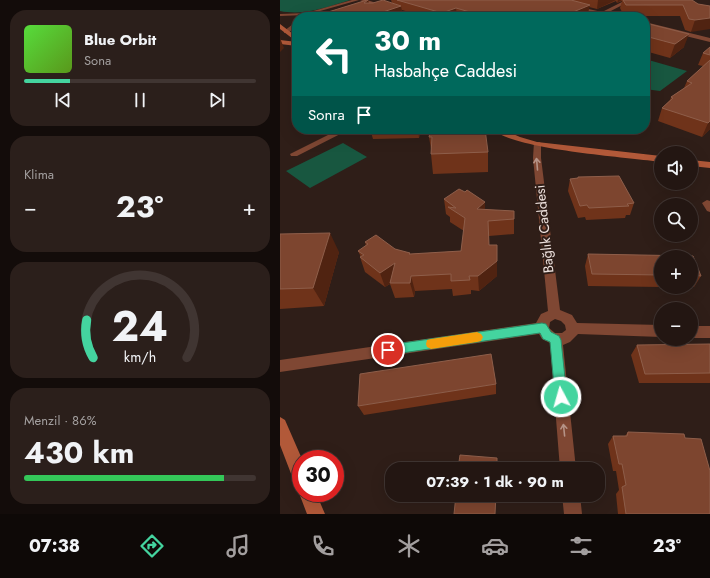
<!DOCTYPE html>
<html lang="tr">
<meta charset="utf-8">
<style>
:root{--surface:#231612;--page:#2b1f1b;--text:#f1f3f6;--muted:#a39f9f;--line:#403532;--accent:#44d49f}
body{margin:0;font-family:Jost,sans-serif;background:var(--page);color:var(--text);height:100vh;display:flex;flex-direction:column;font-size:15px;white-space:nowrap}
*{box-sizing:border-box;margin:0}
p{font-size:13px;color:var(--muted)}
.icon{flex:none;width:22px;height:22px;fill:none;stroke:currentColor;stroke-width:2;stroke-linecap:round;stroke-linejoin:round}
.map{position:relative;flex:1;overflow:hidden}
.details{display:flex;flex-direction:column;gap:10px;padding:10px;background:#130c0a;width:280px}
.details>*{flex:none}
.hud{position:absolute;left:12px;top:12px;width:358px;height:122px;border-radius:16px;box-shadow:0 4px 16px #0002,0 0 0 1px var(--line);background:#00695c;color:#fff;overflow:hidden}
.controls{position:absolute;left:374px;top:146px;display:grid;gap:8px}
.controls a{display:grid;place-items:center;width:44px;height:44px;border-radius:50%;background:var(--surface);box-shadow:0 4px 16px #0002,0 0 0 1px var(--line);font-size:20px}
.speed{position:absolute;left:12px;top:450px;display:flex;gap:8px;font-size:20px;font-weight:700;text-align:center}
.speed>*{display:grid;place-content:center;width:52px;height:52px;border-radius:50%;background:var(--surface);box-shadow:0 4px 16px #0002,0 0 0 1px var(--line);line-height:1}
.speed .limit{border:6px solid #d22;background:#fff;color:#111}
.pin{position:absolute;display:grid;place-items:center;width:34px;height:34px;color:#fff;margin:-17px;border:2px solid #fff;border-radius:50%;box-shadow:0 1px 4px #0007}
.me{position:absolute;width:44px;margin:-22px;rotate:354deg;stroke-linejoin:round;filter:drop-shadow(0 0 3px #0008)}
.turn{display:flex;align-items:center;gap:14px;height:84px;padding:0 16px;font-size:18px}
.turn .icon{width:52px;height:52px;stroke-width:2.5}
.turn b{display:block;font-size:28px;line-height:34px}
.then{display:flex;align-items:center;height:38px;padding:0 16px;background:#0003;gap:8px;font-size:15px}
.big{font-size:30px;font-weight:700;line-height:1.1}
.details .widget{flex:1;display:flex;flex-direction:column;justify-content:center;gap:6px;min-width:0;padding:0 14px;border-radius:16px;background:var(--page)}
.details .dial{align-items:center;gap:0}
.dial svg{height:104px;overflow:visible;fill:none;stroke:var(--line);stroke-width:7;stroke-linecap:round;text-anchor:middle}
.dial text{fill:var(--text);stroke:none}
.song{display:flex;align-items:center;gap:12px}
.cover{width:48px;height:48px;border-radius:6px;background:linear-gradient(135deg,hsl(110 70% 55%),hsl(90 70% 35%))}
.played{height:4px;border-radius:2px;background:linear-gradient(90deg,var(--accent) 20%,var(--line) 20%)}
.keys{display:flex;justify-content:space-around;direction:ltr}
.heat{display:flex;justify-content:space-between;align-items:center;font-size:22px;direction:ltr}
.charge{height:6px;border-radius:3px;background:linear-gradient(90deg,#34c759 86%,var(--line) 0)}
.trip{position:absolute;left:105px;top:462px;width:220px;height:40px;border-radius:16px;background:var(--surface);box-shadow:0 4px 16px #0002,0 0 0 1px var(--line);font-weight:700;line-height:40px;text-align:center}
.tabs{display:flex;height:64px;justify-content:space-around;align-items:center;background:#0e0907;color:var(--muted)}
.tabs .icon{width:28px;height:28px}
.tabs .current{color:var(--accent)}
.tabs b{font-size:18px;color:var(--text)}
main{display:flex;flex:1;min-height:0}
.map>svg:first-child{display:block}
.green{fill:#185740}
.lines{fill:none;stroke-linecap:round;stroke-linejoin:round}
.minor{fill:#7f4733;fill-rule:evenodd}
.secondary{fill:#b25939;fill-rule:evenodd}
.wall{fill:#6f331a}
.shaded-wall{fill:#502311}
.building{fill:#7d452f;stroke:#8e5e4a}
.oneway{stroke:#b59387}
.route{fill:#44d49f;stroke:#2c8a67}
.slow{fill:#f59e0b}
.labels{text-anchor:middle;stroke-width:4;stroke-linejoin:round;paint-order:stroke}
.street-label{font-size:14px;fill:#ebdfdb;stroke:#2f1e18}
</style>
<main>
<section class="details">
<div class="widget">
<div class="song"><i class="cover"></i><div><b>Blue Orbit</b><p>Sona</p></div></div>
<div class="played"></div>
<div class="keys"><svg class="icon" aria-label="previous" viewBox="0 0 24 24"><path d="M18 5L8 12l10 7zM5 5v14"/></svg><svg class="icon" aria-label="pause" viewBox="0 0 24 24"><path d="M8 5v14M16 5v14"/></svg><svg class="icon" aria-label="next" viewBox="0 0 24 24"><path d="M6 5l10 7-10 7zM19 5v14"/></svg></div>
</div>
<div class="widget"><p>Klima</p>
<div class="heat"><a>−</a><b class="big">23°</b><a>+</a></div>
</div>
<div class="widget dial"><svg viewBox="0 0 100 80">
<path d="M14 69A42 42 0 1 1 86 69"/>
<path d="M14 69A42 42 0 0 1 9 40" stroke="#44d49f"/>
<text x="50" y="56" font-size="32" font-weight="700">24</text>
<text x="50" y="72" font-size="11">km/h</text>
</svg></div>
<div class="widget"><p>Menzil · 86%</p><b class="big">430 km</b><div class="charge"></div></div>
</section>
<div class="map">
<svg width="430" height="514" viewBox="0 0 430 514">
<rect width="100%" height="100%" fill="#2f1e18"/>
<path class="green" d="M 0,0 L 70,0 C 47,7 24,16 0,11 Z
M 365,59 L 407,71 L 380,91 L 365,89 Z
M 63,143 L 87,157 L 30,188 L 6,171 Z"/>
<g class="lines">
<path class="minor" d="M 72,0 L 79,0 L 26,15 L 0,16 L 0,14 L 26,13 Z
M 80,0 L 87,0 L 139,17 L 132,17 Z
M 346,0 L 352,0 L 327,13 L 337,17 L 320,16 L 318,14 L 293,7 L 295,6 L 322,12 Z
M 17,21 L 17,26 L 8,33 L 4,33 L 4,31 Z
M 365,22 L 430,38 L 430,42 L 365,26 Z
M 60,129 L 70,129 L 17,156 L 11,156 L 10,154 Z
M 254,142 L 260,142 L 261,144 L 261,158 L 280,310 L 292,315 L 297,323 L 381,325 L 381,337 L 298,334 L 290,342 L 283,345 L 296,469 L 280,469 L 270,343 L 262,339 L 259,334 L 0,372 L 0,360 L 256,323 L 261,314 L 268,311 L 253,158 ZM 275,319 L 281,321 L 285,325 L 286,330 L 282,333 L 275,333 L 269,328 L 270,322 Z
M 427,200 L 430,201 L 430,212 L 427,211 L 422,203 Z
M 411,326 L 430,326 L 430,338 L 411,338 Z
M 282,495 L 300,495 L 302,514 L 284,514 Z"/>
<path class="secondary" d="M 0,24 L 17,37 L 17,42 L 0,29 Z
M 0,40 L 17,42 L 17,46 L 0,44 Z
M 212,129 L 222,129 L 240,137 L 257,142 L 381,156 L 381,162 C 347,157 234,150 212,129 Z
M 411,160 L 430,162 L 430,168 L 411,166 Z
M 0,417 L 5,420 L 22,459 L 21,486 L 15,484 L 0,445 Z
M 21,487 L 21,493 L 36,493 L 45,514 L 27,514 L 19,493 Z"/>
</g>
<path class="wall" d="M 87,0 L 88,0 L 89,3 L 112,3 L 111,0 L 412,0 L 418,4 L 430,6 L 411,32 L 405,30 L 400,16 L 344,16 L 340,8 L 342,1 L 337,3 L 336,1 L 317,9 L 309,7 L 308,13 L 300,17 L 147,17 L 122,10 L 123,16 L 119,17 L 32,17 Z
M 17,21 L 17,34 L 15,33 L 12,23 Z
M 365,23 L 404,47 L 390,58 L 365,51 Z
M 430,47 L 430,129 L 422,137 L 378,121 L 382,108 L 390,100 L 391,97 L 404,88 L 407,81 L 423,66 L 418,65 L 423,53 Z
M 90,129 L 141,129 L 139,138 L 93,139 Z
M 151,129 L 208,152 L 208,172 L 153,174 L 151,154 L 151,149 L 149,137 Z
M 298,177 L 354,203 L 350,215 L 346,215 L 345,218 L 306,220 L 305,217 L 298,218 L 288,191 L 290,179 L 298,178 Z
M 164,199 L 205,209 L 234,219 L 234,234 L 209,236 L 209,245 L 217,276 L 199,291 L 191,290 L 191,294 L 173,296 L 172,289 L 135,291 L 134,297 L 115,298 L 110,284 L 105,287 L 85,272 L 80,257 L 81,257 L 78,251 L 86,246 L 85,242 L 115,249 L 131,254 L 181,251 L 184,231 L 170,222 L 170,217 L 166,214 Z
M 0,234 L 59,252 L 44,306 L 0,309 Z
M 308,254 L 413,256 L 421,276 L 414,287 L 411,287 L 411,257 L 381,257 L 381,287 L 308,286 L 305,266 Z
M 430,344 L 430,383 L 359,383 L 351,355 L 357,345 Z
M 216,384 L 216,394 L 84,415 L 78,406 Z
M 348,432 L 430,514 L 338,514 L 336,494 L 339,490 L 336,471 L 333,471 L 328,444 L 333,436 L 345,436 Z"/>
<path class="shaded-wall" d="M 88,0 L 90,9 L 84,3 Z
M 318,0 L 336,0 L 317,9 Z
M 338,0 L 342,0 L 337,3 Z
M 310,5 L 308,13 L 300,17 L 281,17 Z
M 121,6 L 123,16 L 119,17 L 88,17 Z
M 176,8 L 177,17 L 163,17 L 162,13 Z
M 73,12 L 75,17 L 66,17 Z
M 430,18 L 430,29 L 411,32 L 415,20 Z
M 409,34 L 404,47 L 390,58 L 395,44 Z
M 0,38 L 4,48 L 0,52 Z
M 430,121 L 430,129 L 422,137 L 428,123 Z
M 138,129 L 141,129 L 139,138 Z
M 205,202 L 205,217 L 197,209 Z
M 50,233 L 59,252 L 44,306 L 33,288 Z
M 217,245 L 217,276 L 199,291 L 198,276 Z
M 115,263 L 120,277 L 105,287 L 100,273 Z
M 131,276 L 135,291 L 134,297 L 130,283 Z"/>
<path class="building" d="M 87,0 L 88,0 L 84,3 L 93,3 L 103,0 L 121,6 L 88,17 L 73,12 L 66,17 L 32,17 Z
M 117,0 L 291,0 L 310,5 L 281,17 L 207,17 L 176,8 L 162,13 Z
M 343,0 L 412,0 L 418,4 L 430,6 L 430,18 L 415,20 L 409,19 L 403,5 L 346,5 Z
M 327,13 L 342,17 L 320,17 Z
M 17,21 L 17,23 L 12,23 Z
M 365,23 L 409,34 L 395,44 L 365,36 Z
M 430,47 L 430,55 L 423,53 Z
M 430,60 L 430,121 L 428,123 L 382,108 L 393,98 L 391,97 L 412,83 L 407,81 Z
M 151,129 L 205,129 L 208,152 L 151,154 L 152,137 L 149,137 Z
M 339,176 L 354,203 L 347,204 L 349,206 L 309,208 L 307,205 L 300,206 L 290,179 L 298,178 L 298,177 Z
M 179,189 L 185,192 L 187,190 L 205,202 L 197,209 L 234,211 L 234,219 L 208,221 L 209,245 L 217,245 L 217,261 L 198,276 L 189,276 L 190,280 L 171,281 L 171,274 L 131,276 L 130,283 L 110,283 L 115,263 L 100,273 L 80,257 L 84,255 L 78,251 L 88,244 L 85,242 L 96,235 L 115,249 L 130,253 L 129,254 L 130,254 L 181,251 L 185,218 L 168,207 L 176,208 L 164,199 Z
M 50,233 L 33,288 L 0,289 L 0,234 Z
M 308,254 L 413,256 L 421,276 L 411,275 L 411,257 L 381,257 L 381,275 L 312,274 Z
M 430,344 L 430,373 L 365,374 L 357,345 Z
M 211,354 L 216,384 L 78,406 L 80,374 Z
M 348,432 L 404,434 L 405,438 L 421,439 L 430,471 L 430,514 L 346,514 L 342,487 L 346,485 L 342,464 L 339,464 L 333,436 L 347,436 Z
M 180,455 L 217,458 L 217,469 L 178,469 Z
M 176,495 L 216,495 L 215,514 L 174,514 Z"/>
<defs><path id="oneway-shaft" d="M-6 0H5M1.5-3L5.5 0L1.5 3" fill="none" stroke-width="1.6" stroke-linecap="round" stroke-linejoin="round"/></defs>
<g class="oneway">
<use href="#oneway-shaft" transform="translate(257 164) rotate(-95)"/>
<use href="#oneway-shaft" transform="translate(284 430) rotate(-96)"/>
</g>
<path class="route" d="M 262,323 L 266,324 L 271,332 L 279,336 L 281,340 L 287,397 L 285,401 L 281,403 L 277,401 L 275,397 L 270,342 L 263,339 L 260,333 L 108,355 L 104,354 L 103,350 L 104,347 L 108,345 Z"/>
<path class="slow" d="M 197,332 L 201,334 L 203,337 L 201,341 L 197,342 L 151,349 L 147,347 L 146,344 L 147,340 L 151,339 Z"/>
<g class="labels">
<g class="street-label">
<text transform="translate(264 229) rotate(-96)" y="5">Bağlık Caddesi</text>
</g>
</g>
</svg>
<div class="controls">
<a><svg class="icon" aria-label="sound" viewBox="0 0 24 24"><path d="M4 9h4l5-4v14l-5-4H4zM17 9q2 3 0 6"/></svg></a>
<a><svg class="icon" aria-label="search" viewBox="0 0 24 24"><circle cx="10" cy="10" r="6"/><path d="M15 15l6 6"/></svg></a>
<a>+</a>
<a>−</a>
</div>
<div class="speed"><div class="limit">30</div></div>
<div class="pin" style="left:108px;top:350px;background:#d93025"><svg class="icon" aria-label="arrive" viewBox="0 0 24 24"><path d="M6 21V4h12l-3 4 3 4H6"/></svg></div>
<svg class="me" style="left:281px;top:397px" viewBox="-20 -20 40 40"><circle r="17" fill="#44d49f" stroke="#fff" stroke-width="3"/><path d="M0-11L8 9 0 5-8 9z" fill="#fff"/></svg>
<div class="trip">07:39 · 1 dk · 90 m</div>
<div class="hud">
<div class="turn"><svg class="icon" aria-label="left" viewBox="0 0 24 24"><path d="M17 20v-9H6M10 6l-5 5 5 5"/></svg><div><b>30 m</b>Hasbahçe Caddesi</div></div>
<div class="then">Sonra<svg class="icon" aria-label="arrive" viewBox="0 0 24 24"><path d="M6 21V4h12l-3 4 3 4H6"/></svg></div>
</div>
</div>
</main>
<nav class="tabs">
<b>07:38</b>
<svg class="icon current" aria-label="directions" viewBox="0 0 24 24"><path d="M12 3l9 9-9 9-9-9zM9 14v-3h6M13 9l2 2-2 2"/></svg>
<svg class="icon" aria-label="music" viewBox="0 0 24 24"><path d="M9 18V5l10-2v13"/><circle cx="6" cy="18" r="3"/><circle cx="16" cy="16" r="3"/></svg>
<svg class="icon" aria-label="phone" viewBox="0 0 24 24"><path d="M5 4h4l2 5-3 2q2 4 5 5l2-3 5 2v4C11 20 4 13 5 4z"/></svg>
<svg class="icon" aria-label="climate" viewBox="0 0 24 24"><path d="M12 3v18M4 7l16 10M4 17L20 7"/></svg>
<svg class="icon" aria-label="car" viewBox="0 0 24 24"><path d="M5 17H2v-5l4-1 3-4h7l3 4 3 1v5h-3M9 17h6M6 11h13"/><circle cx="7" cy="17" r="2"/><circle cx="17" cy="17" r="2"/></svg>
<svg class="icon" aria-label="filters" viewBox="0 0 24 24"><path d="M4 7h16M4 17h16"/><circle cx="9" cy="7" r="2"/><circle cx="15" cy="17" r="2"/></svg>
<b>23°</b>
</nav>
